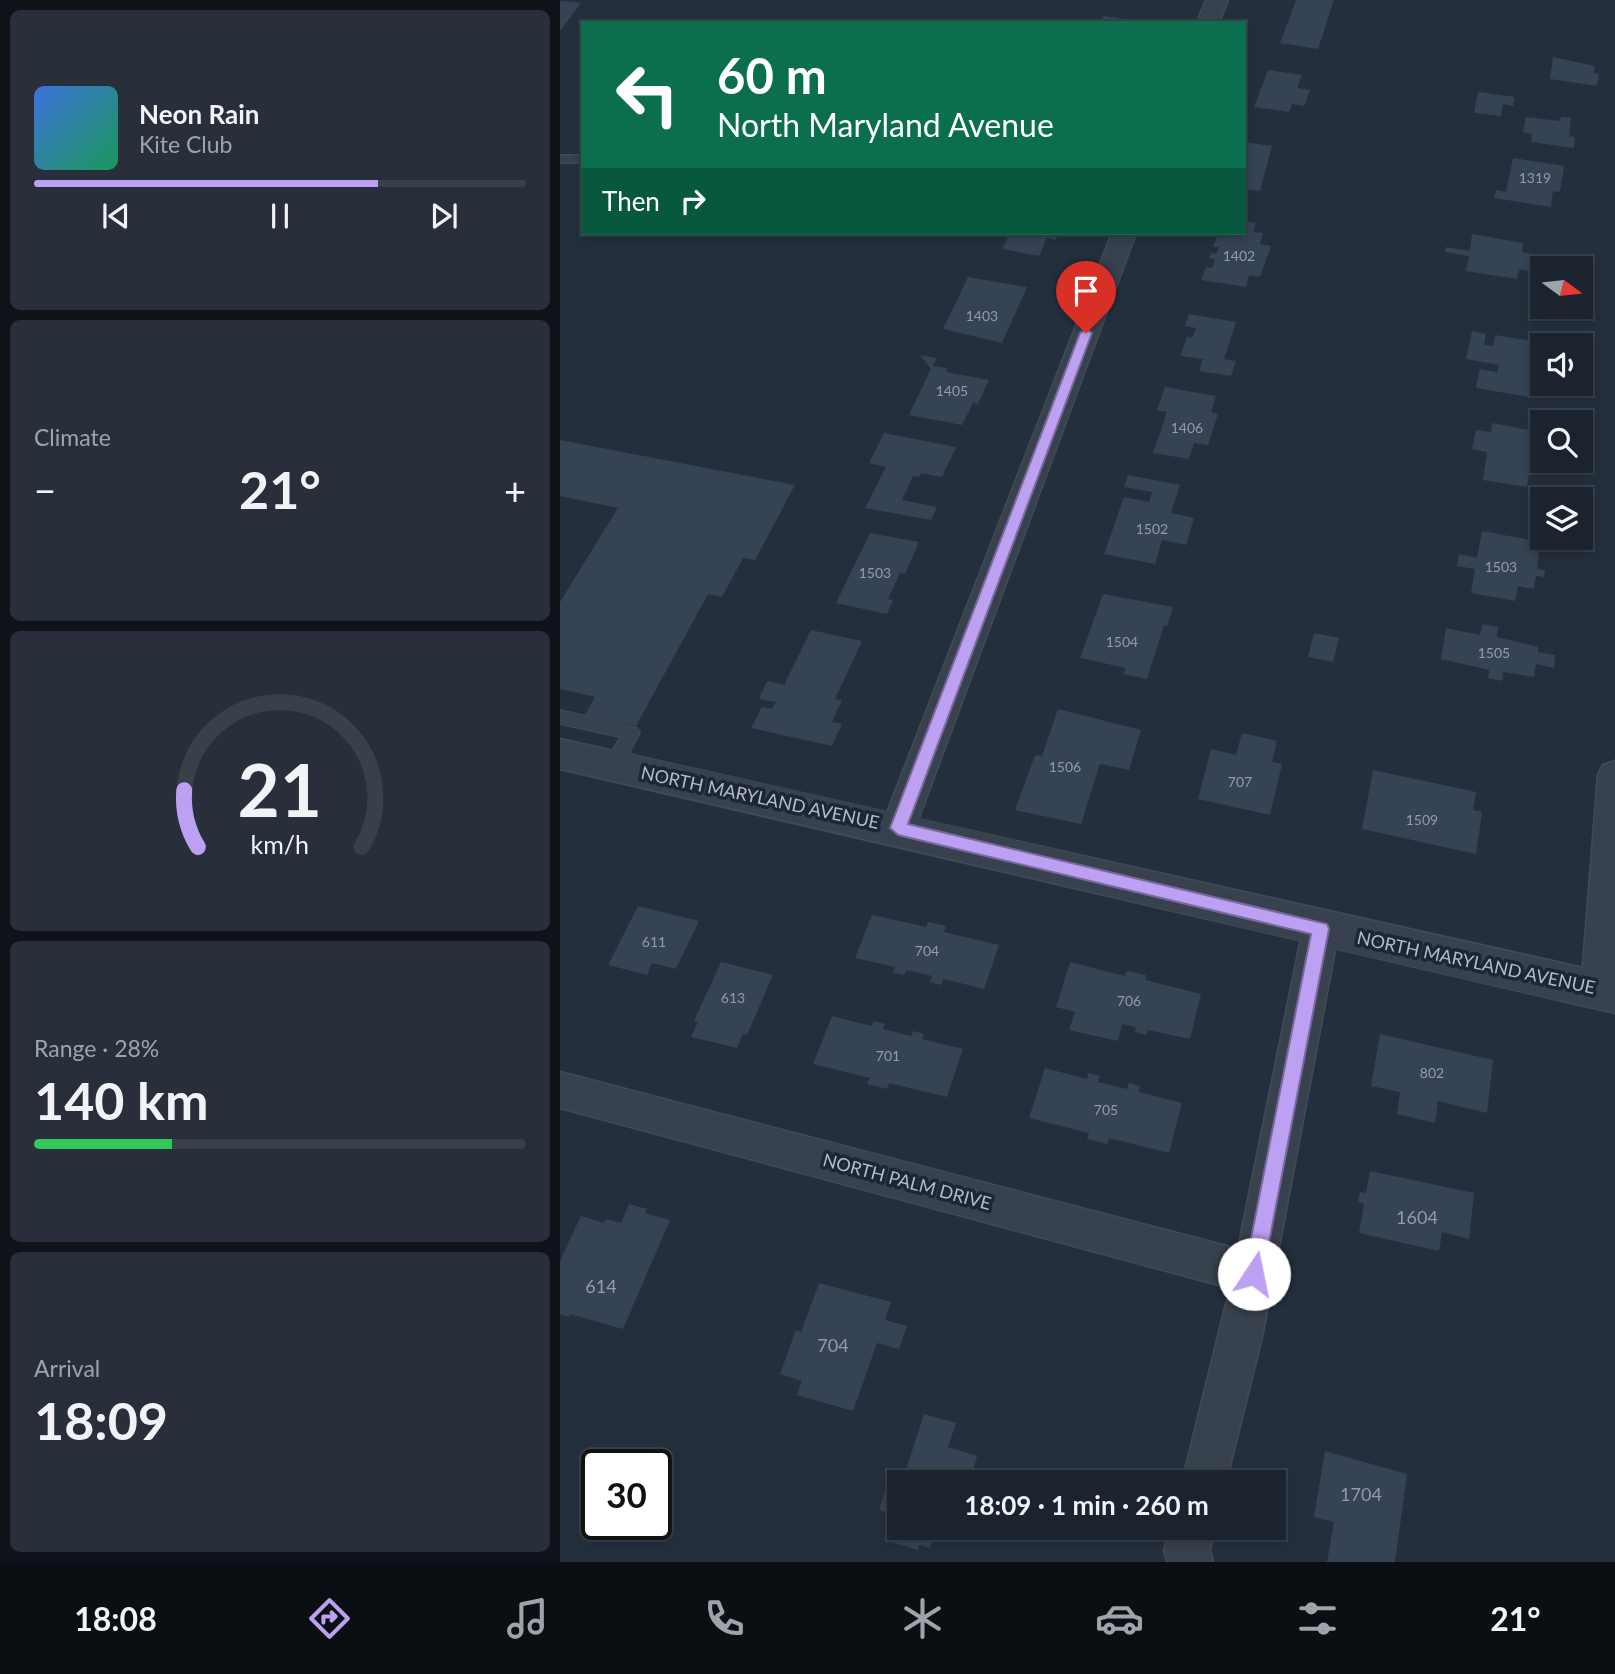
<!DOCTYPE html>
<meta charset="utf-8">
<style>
:root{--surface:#1b232e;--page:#282f3a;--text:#f1f3f6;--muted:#a0a4aa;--line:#39404a;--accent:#bca0f2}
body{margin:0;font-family:Lato,sans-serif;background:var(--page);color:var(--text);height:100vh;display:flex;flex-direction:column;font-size:26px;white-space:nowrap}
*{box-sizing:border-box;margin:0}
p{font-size:23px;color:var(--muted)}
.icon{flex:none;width:38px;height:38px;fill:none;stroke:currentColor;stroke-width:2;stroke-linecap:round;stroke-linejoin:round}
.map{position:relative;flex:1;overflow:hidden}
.details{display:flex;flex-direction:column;gap:10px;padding:10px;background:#0f1319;width:560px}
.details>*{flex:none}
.hud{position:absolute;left:21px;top:21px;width:665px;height:214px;border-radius:0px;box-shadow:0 4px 10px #0003,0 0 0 2px var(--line);background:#0b6e4f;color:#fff;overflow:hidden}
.needle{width:46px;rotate:105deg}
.fabs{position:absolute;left:970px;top:256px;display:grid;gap:14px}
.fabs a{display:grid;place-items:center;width:63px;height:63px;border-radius:0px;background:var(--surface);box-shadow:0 4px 10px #0003,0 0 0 2px var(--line);font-size:35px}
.speed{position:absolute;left:21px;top:1449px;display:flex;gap:14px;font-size:35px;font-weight:700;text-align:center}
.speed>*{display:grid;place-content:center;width:91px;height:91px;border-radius:50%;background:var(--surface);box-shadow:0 4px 10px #0003,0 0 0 2px var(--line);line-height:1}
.speed .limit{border:4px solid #111;border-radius:10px;background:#fff;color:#111}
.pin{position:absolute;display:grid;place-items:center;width:60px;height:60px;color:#fff;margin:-72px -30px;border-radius:50% 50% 50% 0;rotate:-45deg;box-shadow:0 0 7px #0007}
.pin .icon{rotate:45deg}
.me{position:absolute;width:77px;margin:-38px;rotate:11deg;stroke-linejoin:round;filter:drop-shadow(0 0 5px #0008)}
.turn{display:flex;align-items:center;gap:24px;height:147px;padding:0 21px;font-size:32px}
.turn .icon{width:91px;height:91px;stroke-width:2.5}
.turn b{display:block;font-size:49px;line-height:60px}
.then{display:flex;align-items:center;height:66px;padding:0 21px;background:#0003;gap:14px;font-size:26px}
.big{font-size:52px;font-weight:700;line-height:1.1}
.details .card{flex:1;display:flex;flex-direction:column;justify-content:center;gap:10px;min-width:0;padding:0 24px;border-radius:10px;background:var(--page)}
.details .dial{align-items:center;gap:0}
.dial svg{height:182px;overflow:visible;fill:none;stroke:var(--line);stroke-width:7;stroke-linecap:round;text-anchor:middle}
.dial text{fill:var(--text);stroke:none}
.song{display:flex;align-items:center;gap:21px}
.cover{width:84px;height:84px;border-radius:10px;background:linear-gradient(135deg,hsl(220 70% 55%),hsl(150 70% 35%))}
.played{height:7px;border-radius:4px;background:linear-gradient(90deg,var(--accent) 70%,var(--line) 70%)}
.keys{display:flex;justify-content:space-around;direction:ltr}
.heat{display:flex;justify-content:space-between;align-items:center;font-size:38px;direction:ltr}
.charge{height:10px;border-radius:5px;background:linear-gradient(90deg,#34c759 28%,var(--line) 0)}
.trip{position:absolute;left:327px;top:1470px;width:399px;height:70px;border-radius:0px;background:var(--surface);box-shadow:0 4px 10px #0003,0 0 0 2px var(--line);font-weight:700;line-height:70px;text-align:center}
.tab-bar{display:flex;height:112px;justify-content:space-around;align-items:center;background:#0b0e12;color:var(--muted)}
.tab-bar .icon{width:49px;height:49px}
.tab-bar .selected{color:var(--accent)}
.tab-bar b{font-size:32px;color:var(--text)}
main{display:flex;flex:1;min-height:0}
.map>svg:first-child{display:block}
.building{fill:#364354}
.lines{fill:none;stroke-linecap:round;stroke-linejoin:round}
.service-casing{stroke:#414a57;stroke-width:2}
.minor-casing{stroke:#414a57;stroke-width:3}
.tertiary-casing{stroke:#414a57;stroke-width:3}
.service{fill:#38414e;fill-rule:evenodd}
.minor{fill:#38414e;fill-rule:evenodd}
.tertiary{fill:#38414e;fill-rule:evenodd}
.route{fill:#bca0f2;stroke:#7a689d;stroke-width:2}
.labels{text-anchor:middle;stroke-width:7;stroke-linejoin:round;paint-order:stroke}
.number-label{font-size:14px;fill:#929caa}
.street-label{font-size:18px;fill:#b4bcc9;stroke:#1d2633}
.near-number-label{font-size:18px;fill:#929caa}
</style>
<main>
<section class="details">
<div class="card">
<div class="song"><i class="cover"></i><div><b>Neon Rain</b><p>Kite Club</p></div></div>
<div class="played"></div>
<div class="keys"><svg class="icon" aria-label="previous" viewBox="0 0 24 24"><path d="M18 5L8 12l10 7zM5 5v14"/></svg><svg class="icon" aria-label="pause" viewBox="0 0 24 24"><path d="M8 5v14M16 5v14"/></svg><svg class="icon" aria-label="next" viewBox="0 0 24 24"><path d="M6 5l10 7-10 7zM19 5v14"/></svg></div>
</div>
<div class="card"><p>Climate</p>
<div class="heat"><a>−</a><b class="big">21°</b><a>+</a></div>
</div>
<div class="card dial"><svg viewBox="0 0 100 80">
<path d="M14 69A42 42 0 1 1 86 69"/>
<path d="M14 69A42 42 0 0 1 8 44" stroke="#bca0f2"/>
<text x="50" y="56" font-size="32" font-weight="700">21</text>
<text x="50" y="72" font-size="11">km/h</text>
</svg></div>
<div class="card"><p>Range · 28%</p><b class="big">140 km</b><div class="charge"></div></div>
<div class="card"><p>Arrival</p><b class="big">18:09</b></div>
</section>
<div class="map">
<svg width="1055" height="1562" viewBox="0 0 1055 1562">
<rect width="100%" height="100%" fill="#242f3e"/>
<path class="building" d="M 736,0 L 774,0 L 758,49 L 720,43 Z
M 0,1 L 21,3 L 0,31 Z
M 543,16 L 582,21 L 582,23 L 539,23 Z
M 993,57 L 1035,66 L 1034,73 L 1039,74 L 1037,86 L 990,79 Z
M 708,70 L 742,75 L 737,88 L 750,90 L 744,106 L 732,104 L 729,112 L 694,107 Z
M 918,92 L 955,97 L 953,106 L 943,104 L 941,116 L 914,113 Z
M 966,117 L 1000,121 L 1001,117 L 1011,118 L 1009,136 L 1015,137 L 1014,148 L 971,142 L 972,134 L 963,132 Z
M 684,142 L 712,146 L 700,191 L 684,189 Z
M 953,158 L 1004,166 L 1000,192 L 993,191 L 991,207 L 934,198 L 936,190 L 946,192 Z
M 684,221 L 696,223 L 693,232 L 703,233 L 700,244 L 711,246 L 700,277 L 689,275 L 686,287 L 641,280 L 646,267 L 652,268 L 655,259 L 649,258 L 651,253 L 656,254 L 659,247 L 653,247 L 657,237 L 662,238 L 664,233 L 684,233 Z
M 450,233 L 499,233 L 496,240 L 487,238 L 479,256 L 442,249 Z
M 912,234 L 963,243 L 962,252 L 973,254 L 970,271 L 959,269 L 957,279 L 906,271 L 909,256 L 885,252 L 886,247 L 910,251 Z
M 408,277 L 467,287 L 442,343 L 383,329 Z
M 629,314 L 676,322 L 664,359 L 676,361 L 671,376 L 639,371 L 643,359 L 620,356 L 627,337 L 632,338 L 636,328 L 625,326 Z
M 912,331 L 926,334 L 924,345 L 933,346 L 935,335 L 979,342 L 977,356 L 982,356 L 982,376 L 977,375 L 974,398 L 916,388 L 920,369 L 937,372 L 939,365 L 906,359 Z
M 360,355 L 377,358 L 373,366 L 387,368 L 386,372 L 429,380 L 418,404 L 413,403 L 402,425 L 349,415 L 371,369 Z
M 605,387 L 656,396 L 651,412 L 658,414 L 648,445 L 634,443 L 629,459 L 593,453 L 607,412 L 597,410 Z
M 932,423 L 980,432 L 976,461 L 971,460 L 967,487 L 923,480 L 927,452 L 912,449 L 916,430 L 931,432 Z
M 324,433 L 396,447 L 382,477 L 361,473 L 359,477 L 353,476 L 342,500 L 377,507 L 371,520 L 305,508 L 326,467 L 309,463 Z
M 0,440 L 235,485 L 195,560 L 183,558 L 162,597 L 148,594 L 76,726 L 25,715 L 35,697 L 0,689 L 0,602 L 58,508 L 0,496 Z
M 568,475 L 620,485 L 611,513 L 634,518 L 626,545 L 602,540 L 595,564 L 544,554 L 564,497 L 589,502 L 592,492 L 564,487 Z
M 922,531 L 980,542 L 977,569 L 985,570 L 984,577 L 976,576 L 974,589 L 958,586 L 955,601 L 911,593 L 915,569 L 897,566 L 899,554 L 917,558 Z
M 310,533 L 359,542 L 345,574 L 340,573 L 328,599 L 333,600 L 327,614 L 276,603 Z
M 543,594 L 613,607 L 607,626 L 604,625 L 587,679 L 563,674 L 566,668 L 520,658 Z
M 922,624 L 938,627 L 937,637 L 978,647 L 978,652 L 995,655 L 994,668 L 976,664 L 974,677 L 943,672 L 942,681 L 928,678 L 929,670 L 881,659 L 886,628 L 920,635 Z
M 251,630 L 302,641 L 275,699 L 282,700 L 272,722 L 282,724 L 272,746 L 191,728 L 202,707 L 212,709 L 216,702 L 199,699 L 207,681 L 224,685 Z
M 754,633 L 779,638 L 773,662 L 748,657 Z
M 498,709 L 581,730 L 569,770 L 540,764 L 521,824 L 455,810 L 475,755 L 482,756 Z
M 682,733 L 717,741 L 712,762 L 722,764 L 710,815 L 638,799 L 651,749 L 676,755 Z
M 813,770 L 916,792 L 913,810 L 922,812 L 916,854 L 802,829 Z
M 78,906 L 139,921 L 116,969 L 92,963 L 87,975 L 48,965 Z
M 312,915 L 366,927 L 368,922 L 386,926 L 384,932 L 439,945 L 424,989 L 384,979 L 381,985 L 370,982 L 372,976 L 346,970 L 344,975 L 333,973 L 335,967 L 295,958 Z
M 161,962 L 213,975 L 187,1035 L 183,1034 L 177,1048 L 131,1037 L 138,1022 L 134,1021 Z
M 510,962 L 565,976 L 567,971 L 586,975 L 585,980 L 641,994 L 630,1039 L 588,1030 L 586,1035 L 575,1032 L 576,1027 L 562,1024 L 558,1041 L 509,1030 L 515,1012 L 496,1007 Z
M 272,1016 L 312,1026 L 314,1021 L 325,1024 L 323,1029 L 351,1036 L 353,1031 L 364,1034 L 362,1039 L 403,1049 L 387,1097 L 329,1083 L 327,1089 L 307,1084 L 310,1078 L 253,1064 Z
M 820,1034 L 933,1060 L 927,1113 L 878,1101 L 875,1123 L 837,1114 L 840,1092 L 811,1086 Z
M 485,1068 L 527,1079 L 528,1073 L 540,1076 L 538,1082 L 567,1089 L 569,1083 L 580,1086 L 579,1092 L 622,1103 L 609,1153 L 549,1138 L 547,1144 L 527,1139 L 529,1133 L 469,1118 Z
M 810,1171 L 914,1193 L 909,1239 L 882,1232 L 879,1251 L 799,1233 L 804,1204 L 798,1202 L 800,1192 L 806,1193 Z
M 69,1204 L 87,1209 L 85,1213 L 110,1220 L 63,1329 L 10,1314 L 9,1317 L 0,1314 L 0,1261 L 21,1216 L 44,1223 L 46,1219 L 61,1223 Z
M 259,1283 L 331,1302 L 325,1320 L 347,1326 L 339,1349 L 317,1343 L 293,1411 L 237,1395 L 242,1381 L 220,1374 L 236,1330 L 241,1332 Z
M 364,1414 L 396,1423 L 388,1447 L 417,1456 L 410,1482 L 342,1482 Z
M 765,1451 L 847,1474 L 835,1562 L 767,1562 L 774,1522 L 754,1517 Z
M 327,1484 L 340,1488 L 340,1528 L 376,1530 L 370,1548 L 359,1545 L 358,1550 L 324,1540 L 333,1514 L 319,1510 Z"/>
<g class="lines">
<defs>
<path id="service" d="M 0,155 L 23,155 L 23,163 L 0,163 Z
M 0,710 L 77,728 L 80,733 L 59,771 L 47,771 L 44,766 L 60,737 L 0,724 Z"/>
<path id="minor" d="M 646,0 L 668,0 L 659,23 L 637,23 Z
M 552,233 L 576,233 L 355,828 L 350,838 L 338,842 L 326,838 L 321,828 Z
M 1055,761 L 1055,995 L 1052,1002 L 1039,1006 L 1026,1002 L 1021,990 L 1038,775 L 1043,765 Z
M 761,913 L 774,918 L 779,929 L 702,1337 L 666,1482 L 622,1482 L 670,1288 L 0,1108 L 0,1072 L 678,1249 L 743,929 L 748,918 Z
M 611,1528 L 655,1528 L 650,1550 L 653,1562 L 607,1562 L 604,1550 Z"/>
<path id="tertiary" d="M 0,739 C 352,815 703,898 1055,975 L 1055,1013 C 703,934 352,848 0,769 Z"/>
</defs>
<use href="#service" class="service-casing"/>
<use href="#minor" class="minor-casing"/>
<use href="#tertiary" class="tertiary-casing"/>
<use href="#service" class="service"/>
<use href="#minor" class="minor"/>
<use href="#tertiary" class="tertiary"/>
</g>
<path class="route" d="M 526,329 L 532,333 L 348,824 L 767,924 L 769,929 L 703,1274 L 701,1281 L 694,1284 L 687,1281 L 684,1274 L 751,934 L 338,835 L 330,828 L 520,333 Z"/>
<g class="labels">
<g class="number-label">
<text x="975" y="183">1319</text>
<text x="679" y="261">1402</text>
<text x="422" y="321">1403</text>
<text x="392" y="396">1405</text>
<text x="627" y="433">1406</text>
<text x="592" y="534">1502</text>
<text x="941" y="572">1503</text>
<text x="315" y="578">1503</text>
<text x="562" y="647">1504</text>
<text x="934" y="658">1505</text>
<text x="505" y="772">1506</text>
<text x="680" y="787">707</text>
<text x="862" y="825">1509</text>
<text x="94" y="947">611</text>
<text x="367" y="956">704</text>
<text x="173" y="1003">613</text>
<text x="569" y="1006">706</text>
<text x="328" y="1061">701</text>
<text x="872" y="1078">802</text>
<text x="546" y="1115">705</text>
</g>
<g class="street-label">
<text transform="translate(200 798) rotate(12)" y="6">NORTH MARYLAND AVENUE</text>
<text transform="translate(916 963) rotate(12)" y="6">NORTH MARYLAND AVENUE</text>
<text transform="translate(347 1182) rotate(15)" y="6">NORTH PALM DRIVE</text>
</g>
<g class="near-number-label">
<text x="857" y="1224">1604</text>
<text x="41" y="1293">614</text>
<text x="273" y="1352">704</text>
<text x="801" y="1501">1704</text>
</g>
</g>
</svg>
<div class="fabs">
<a><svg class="needle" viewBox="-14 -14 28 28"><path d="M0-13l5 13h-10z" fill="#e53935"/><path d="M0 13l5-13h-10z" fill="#a0a4aa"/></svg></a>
<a><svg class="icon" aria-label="sound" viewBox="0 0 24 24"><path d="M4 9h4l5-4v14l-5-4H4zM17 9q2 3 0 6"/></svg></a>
<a><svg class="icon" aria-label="search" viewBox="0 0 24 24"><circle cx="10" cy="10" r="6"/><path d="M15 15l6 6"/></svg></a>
<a><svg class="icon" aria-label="layers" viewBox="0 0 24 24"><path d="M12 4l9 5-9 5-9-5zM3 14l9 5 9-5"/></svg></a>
</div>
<div class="speed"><div class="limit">30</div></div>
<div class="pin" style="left:526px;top:333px;background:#d93025"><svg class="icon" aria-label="arrive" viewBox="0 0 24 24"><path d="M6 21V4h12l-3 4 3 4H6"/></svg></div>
<svg class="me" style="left:694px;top:1274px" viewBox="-20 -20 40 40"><circle r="19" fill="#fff"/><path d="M0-13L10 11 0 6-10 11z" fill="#bca0f2"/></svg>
<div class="trip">18:09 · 1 min · 260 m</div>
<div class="hud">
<div class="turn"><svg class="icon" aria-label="left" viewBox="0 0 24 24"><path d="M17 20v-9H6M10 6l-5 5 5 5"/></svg><div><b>60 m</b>North Maryland Avenue</div></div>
<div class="then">Then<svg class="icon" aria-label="right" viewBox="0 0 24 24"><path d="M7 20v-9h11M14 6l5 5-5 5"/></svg></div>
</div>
</div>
</main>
<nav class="tab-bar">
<b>18:08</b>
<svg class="icon selected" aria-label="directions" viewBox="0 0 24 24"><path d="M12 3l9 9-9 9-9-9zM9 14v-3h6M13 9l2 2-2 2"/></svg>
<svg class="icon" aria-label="music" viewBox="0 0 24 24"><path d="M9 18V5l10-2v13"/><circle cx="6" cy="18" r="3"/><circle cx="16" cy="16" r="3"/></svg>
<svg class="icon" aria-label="phone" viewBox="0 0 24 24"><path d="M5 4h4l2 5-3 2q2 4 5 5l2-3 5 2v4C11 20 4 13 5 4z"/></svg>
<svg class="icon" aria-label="climate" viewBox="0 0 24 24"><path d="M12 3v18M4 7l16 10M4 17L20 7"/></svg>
<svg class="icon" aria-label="car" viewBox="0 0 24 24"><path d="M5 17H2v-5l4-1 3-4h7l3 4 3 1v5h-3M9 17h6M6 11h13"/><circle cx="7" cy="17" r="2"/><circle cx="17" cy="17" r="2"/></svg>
<svg class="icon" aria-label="filters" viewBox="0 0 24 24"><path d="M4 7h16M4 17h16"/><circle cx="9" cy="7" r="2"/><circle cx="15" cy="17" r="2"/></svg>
<b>21°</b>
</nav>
